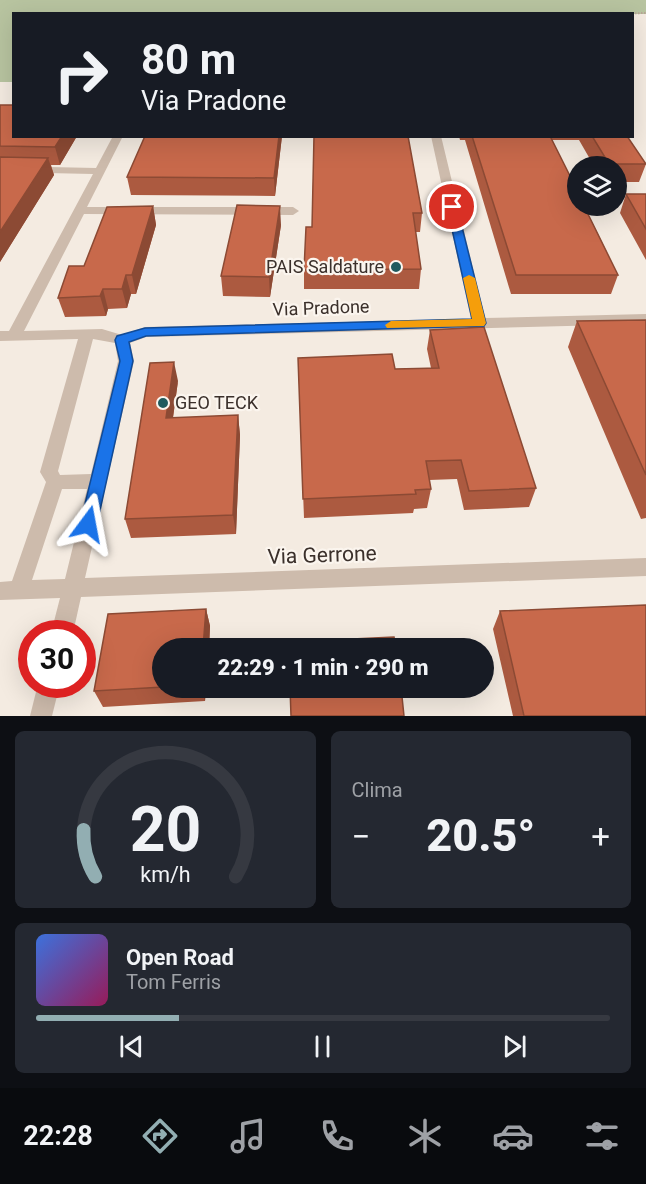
<!DOCTYPE html>
<html lang="it">
<meta charset="utf-8">
<style>
:root{--surface:#171b24;--page:#242831;--text:#f1f3f6;--muted:#9ea1a6;--line:#363941;--accent:#92aeb2}
body{margin:0;font-family:Roboto,sans-serif;background:var(--page);color:var(--text);height:100vh;display:flex;flex-direction:column;font-size:22px;white-space:nowrap}
*{box-sizing:border-box;margin:0}
p{font-size:20px;color:var(--muted)}
.icon{flex:none;width:33px;height:33px;fill:none;stroke:currentColor;stroke-width:2;stroke-linecap:round;stroke-linejoin:round}
.map{position:relative;height:716px;overflow:hidden}
.panel{display:flex;flex-direction:column;gap:15px;padding:15px;background:#0d0f14;flex:1}
.panel>*{flex:none}
.top-card{position:absolute;left:12px;top:12px;width:622px;height:126px;border-radius:0px;box-shadow:0 6px 24px #0002;background:#171b24;color:var(--text);overflow:hidden}
.fabs{position:absolute;left:567px;top:156px;display:grid;gap:12px}
.fabs a{display:grid;place-items:center;width:60px;height:60px;border-radius:50%;background:var(--surface);box-shadow:0 6px 24px #0002;font-size:30px}
.speed{position:absolute;left:18px;top:620px;display:flex;gap:12px;font-size:30px;font-weight:700;text-align:center}
.speed>*{display:grid;place-content:center;width:78px;height:78px;border-radius:50%;background:var(--surface);box-shadow:0 6px 24px #0002;line-height:1}
.speed .limit{border:9px solid #d22;background:#fff;color:#111}
.pin{position:absolute;display:grid;place-items:center;width:51px;height:51px;color:#fff;margin:-26px;border:3px solid #fff;border-radius:50%;box-shadow:0 2px 6px #0007}
.me{position:absolute;width:66px;margin:-33px;rotate:13deg;stroke-linejoin:round;filter:drop-shadow(0 0 4px #0008)}
.turn{display:flex;align-items:center;gap:21px;height:126px;padding:0 30px;font-size:27px}
.turn .icon{width:78px;height:78px;stroke-width:2.5}
.turn b{display:block;font-size:42px;line-height:51px}
.big{font-size:45px;font-weight:800;line-height:1.1}
.panel .tile{flex:1;display:flex;flex-direction:column;justify-content:center;gap:9px;min-width:0;padding:0 21px;border-radius:9px;background:var(--page)}
.panel .dial{align-items:center;gap:0}
.dial svg{height:156px;overflow:visible;fill:none;stroke:var(--line);stroke-width:7;stroke-linecap:round;text-anchor:middle}
.dial text{fill:var(--text);stroke:none}
.song{display:flex;align-items:center;gap:18px}
.cover{width:72px;height:72px;border-radius:9px;background:linear-gradient(135deg,hsl(220 70% 55%),hsl(330 70% 35%))}
.played{height:6px;border-radius:3px;background:linear-gradient(90deg,var(--accent) 25%,var(--line) 25%)}
.keys{display:flex;justify-content:space-around;direction:ltr}
.heat{display:flex;justify-content:space-between;align-items:center;font-size:33px;direction:ltr}
.panel .tiles{flex:1;display:grid;gap:15px;grid-template-columns:1fr 1fr}
.tile:last-child{grid-column:span 2}
.trip{position:absolute;left:152px;top:638px;width:342px;height:60px;border-radius:30px;background:var(--surface);box-shadow:0 6px 24px #0002;font-weight:800;line-height:60px;text-align:center}
.tab-bar{display:flex;height:96px;justify-content:space-around;align-items:center;background:#090b0e;color:var(--muted)}
.tab-bar .icon{width:42px;height:42px}
.tab-bar .selected{color:var(--accent)}
.tab-bar b{font-size:27px;color:var(--text)}
.map>svg:first-child{display:block}
.green{fill:#b8c4a0}
.lines{fill:none;stroke-linecap:round;stroke-linejoin:round}
.path{stroke:#b9a596;stroke-width:2;stroke-dasharray:1.5 1.5;stroke-linecap:butt}
.minor{fill:#cdbbac;fill-rule:evenodd}
.wall{fill:#ac5a40}
.shaded-wall{fill:#8c4a34}
.building{fill:#c8694b;stroke:#8c4a34;stroke-width:1.5}
.route{fill:#1a73e8;stroke:#114b97;stroke-width:1.5}
.slow{fill:#f59e0b}
.poi-dot{fill:#1f5a5e;stroke:#fbf5ee;stroke-width:2}
.labels{text-anchor:middle;stroke-width:4.5;stroke-linejoin:round;paint-order:stroke}
.poi-label{font-size:18px;fill:#3b302b;stroke:#fbf5ee;text-anchor:end}
.street-label{font-size:18px;fill:#3b302b;stroke:#fbf5ee}
.near-street-label{font-size:21px;fill:#3b302b;stroke:#fbf5ee}
</style>
<div class="map">
<svg width="646" height="716" viewBox="0 0 646 716">
<rect width="100%" height="100%" fill="#f4ebe1"/>
<path class="green" d="M 0,0 L 646,0 L 646,14 L 14,14 L 13,82 L 0,82 Z"/>
<g class="lines">
<path class="path" d="M 596,14 L 646,13"/>
<path class="minor" d="M 113,136 L 123,136 L 87,207 L 293,207 L 299,211 L 293,215 L 84,214 L 24,331 L 102,329 L 122,335 L 145,327 L 471,319 L 431,136 L 441,136 L 485,318 L 646,314 L 646,324 L 146,337 L 130,343 L 134,361 L 85,578 L 646,558 L 646,576 L 81,597 L 73,633 L 51,633 L 60,598 L 0,600 L 0,582 L 12,581 L 46,482 L 40,472 L 78,339 L 0,341 L 0,331 L 9,331 L 93,174 L 0,172 L 0,166 L 96,168 ZM 93,339 L 115,343 L 118,361 L 91,474 L 60,475 L 58,471 ZM 62,489 L 87,489 L 65,579 L 32,580 Z
M 38,684 L 60,684 L 52,716 L 30,716 Z"/>
</g>
<path class="wall" d="M 0,105 L 77,136 L 60,165 L 51,165 L 54,175 L 0,262 Z
M 282,136 L 275,196 L 131,195 L 127,177 Z
M 314,136 L 422,213 L 420,232 L 415,232 L 421,269 L 419,289 L 304,289 L 304,270 L 312,227 Z
M 459,136 L 627,136 L 646,164 L 639,182 L 616,182 L 616,166 L 594,166 L 579,140 L 552,140 L 618,275 L 611,294 L 511,294 L 465,140 L 460,140 Z
M 626,194 L 646,194 L 646,260 L 620,213 Z
M 153,206 L 156,225 L 136,294 L 131,294 L 127,308 L 108,309 L 106,316 L 65,317 L 58,298 L 84,266 Z
M 281,225 L 270,297 L 223,296 L 221,276 Z
M 646,320 L 646,518 L 641,519 L 568,347 L 577,321 Z
M 430,330 L 536,488 L 529,507 L 464,510 L 457,479 L 429,480 L 431,489 L 427,508 L 414,509 L 413,513 L 304,518 L 298,358 L 395,369 L 431,368 L 427,349 Z
M 178,381 L 173,418 L 238,415 L 240,435 L 236,534 L 131,538 L 125,519 Z
M 206,609 L 210,626 L 209,648 L 162,648 L 162,687 L 206,687 L 205,701 L 103,707 L 94,691 Z
M 500,611 L 646,716 L 513,716 L 493,629 Z"/>
<path class="shaded-wall" d="M 62,136 L 77,136 L 60,165 L 55,147 Z
M 279,136 L 282,136 L 275,196 L 274,178 Z
M 48,158 L 54,175 L 0,262 L 0,232 Z
M 153,206 L 156,225 L 136,294 L 132,275 Z
M 280,206 L 281,225 L 270,297 L 269,277 Z
M 126,275 L 131,294 L 127,308 L 122,289 Z
M 103,289 L 108,309 L 106,316 L 100,296 Z
M 174,362 L 178,381 L 170,438 L 166,418 Z
M 238,415 L 240,435 L 236,534 L 233,515 Z
M 206,609 L 210,626 L 209,648 L 203,648 Z
M 201,687 L 206,687 L 205,701 Z"/>
<path class="building" d="M 0,105 L 14,105 L 14,136 L 62,136 L 55,147 L 0,146 Z
M 145,136 L 279,136 L 274,178 L 127,177 Z
M 314,136 L 408,136 L 422,213 L 413,213 L 421,269 L 304,270 L 306,227 L 312,227 Z
M 472,136 L 550,136 L 578,192 L 578,206 L 584,206 L 618,275 L 516,275 Z
M 592,136 L 627,136 L 646,164 L 609,164 Z
M 0,157 L 48,158 L 0,232 Z
M 626,194 L 646,194 L 646,229 Z
M 237,205 L 280,206 L 269,277 L 221,276 Z
M 153,206 L 132,275 L 126,275 L 122,289 L 103,289 L 100,296 L 58,298 L 69,266 L 84,266 L 107,207 Z
M 646,320 L 646,475 L 577,321 Z
M 484,327 L 536,488 L 469,491 L 461,460 L 426,461 L 431,489 L 415,490 L 416,494 L 303,499 L 298,358 L 392,354 L 395,369 L 439,368 L 430,330 Z
M 174,362 L 166,418 L 238,415 L 233,515 L 125,519 L 150,363 Z
M 646,605 L 646,716 L 524,716 L 500,611 Z
M 206,609 L 203,648 L 162,648 L 162,687 L 164,687 L 94,691 L 108,614 Z
M 394,637 L 396,648 L 289,648 L 289,642 Z
M 290,687 L 401,687 L 404,716 L 291,716 Z"/>
<path class="route" d="M 452,203 L 457,207 L 486,323 L 484,326 L 146,336 L 129,342 L 133,361 L 97,524 L 94,529 L 88,531 L 82,529 L 80,524 L 120,361 L 115,340 L 117,336 L 145,328 L 472,319 L 447,207 Z"/>
<path class="slow" d="M 469,275 L 475,278 L 486,323 L 484,326 L 387,328 L 385,325 L 391,321 L 472,319 L 463,278 Z"/>
<g class="poi-dot">
<circle cx="396" cy="267" r="6"/>
<circle cx="163" cy="403" r="6"/>
</g>
<g class="labels">
<g class="poi-label">
<text x="384" y="273">PAIS Saldature</text>
<text x="175" y="409" text-anchor="start">GEO TECK</text>
</g>
<g class="street-label">
<text transform="translate(321 308) rotate(-2)" y="6">Via Pradone</text>
</g>
<g class="near-street-label">
<text transform="translate(322 555) rotate(-2)" y="7">Via Gerrone</text>
</g>
</g>
</svg>
<div class="fabs">
<a><svg class="icon" aria-label="layers" viewBox="0 0 24 24"><path d="M12 4l9 5-9 5-9-5zM3 14l9 5 9-5"/></svg></a>
</div>
<div class="speed"><div class="limit">30</div></div>
<div class="pin" style="left:452px;top:207px;background:#d93025"><svg class="icon" aria-label="arrive" viewBox="0 0 24 24"><path d="M6 21V4h12l-3 4 3 4H6"/></svg></div>
<svg class="me" style="left:88px;top:524px" viewBox="-20 -20 40 40"><path d="M0-17L14 15 0 8-14 15z" fill="#1a73e8" stroke="#fff" stroke-width="4"/></svg>
<div class="trip">22:29 · 1 min · 290 m</div>
<div class="top-card">
<div class="turn"><svg class="icon" aria-label="right" viewBox="0 0 24 24"><path d="M7 20v-9h11M14 6l5 5-5 5"/></svg><div><b>80 m</b>Via Pradone</div></div>
</div>
</div>
<section class="panel">
<div class="tiles">
<div class="tile dial"><svg viewBox="0 0 100 80">
<path d="M14 69A42 42 0 1 1 86 69"/>
<path d="M14 69A42 42 0 0 1 8 45" stroke="#92aeb2"/>
<text x="50" y="56" font-size="32" font-weight="700">20</text>
<text x="50" y="72" font-size="11">km/h</text>
</svg></div>
<div class="tile"><p>Clima</p>
<div class="heat"><a>−</a><b class="big">20.5°</b><a>+</a></div>
</div>
<div class="tile">
<div class="song"><i class="cover"></i><div><b>Open Road</b><p>Tom Ferris</p></div></div>
<div class="played"></div>
<div class="keys"><svg class="icon" aria-label="previous" viewBox="0 0 24 24"><path d="M18 5L8 12l10 7zM5 5v14"/></svg><svg class="icon" aria-label="pause" viewBox="0 0 24 24"><path d="M8 5v14M16 5v14"/></svg><svg class="icon" aria-label="next" viewBox="0 0 24 24"><path d="M6 5l10 7-10 7zM19 5v14"/></svg></div>
</div>
</div>
</section>
<nav class="tab-bar">
<b>22:28</b>
<svg class="icon selected" aria-label="directions" viewBox="0 0 24 24"><path d="M12 3l9 9-9 9-9-9zM9 14v-3h6M13 9l2 2-2 2"/></svg>
<svg class="icon" aria-label="music" viewBox="0 0 24 24"><path d="M9 18V5l10-2v13"/><circle cx="6" cy="18" r="3"/><circle cx="16" cy="16" r="3"/></svg>
<svg class="icon" aria-label="phone" viewBox="0 0 24 24"><path d="M5 4h4l2 5-3 2q2 4 5 5l2-3 5 2v4C11 20 4 13 5 4z"/></svg>
<svg class="icon" aria-label="climate" viewBox="0 0 24 24"><path d="M12 3v18M4 7l16 10M4 17L20 7"/></svg>
<svg class="icon" aria-label="car" viewBox="0 0 24 24"><path d="M5 17H2v-5l4-1 3-4h7l3 4 3 1v5h-3M9 17h6M6 11h13"/><circle cx="7" cy="17" r="2"/><circle cx="17" cy="17" r="2"/></svg>
<svg class="icon" aria-label="filters" viewBox="0 0 24 24"><path d="M4 7h16M4 17h16"/><circle cx="9" cy="7" r="2"/><circle cx="15" cy="17" r="2"/></svg>
</nav>
